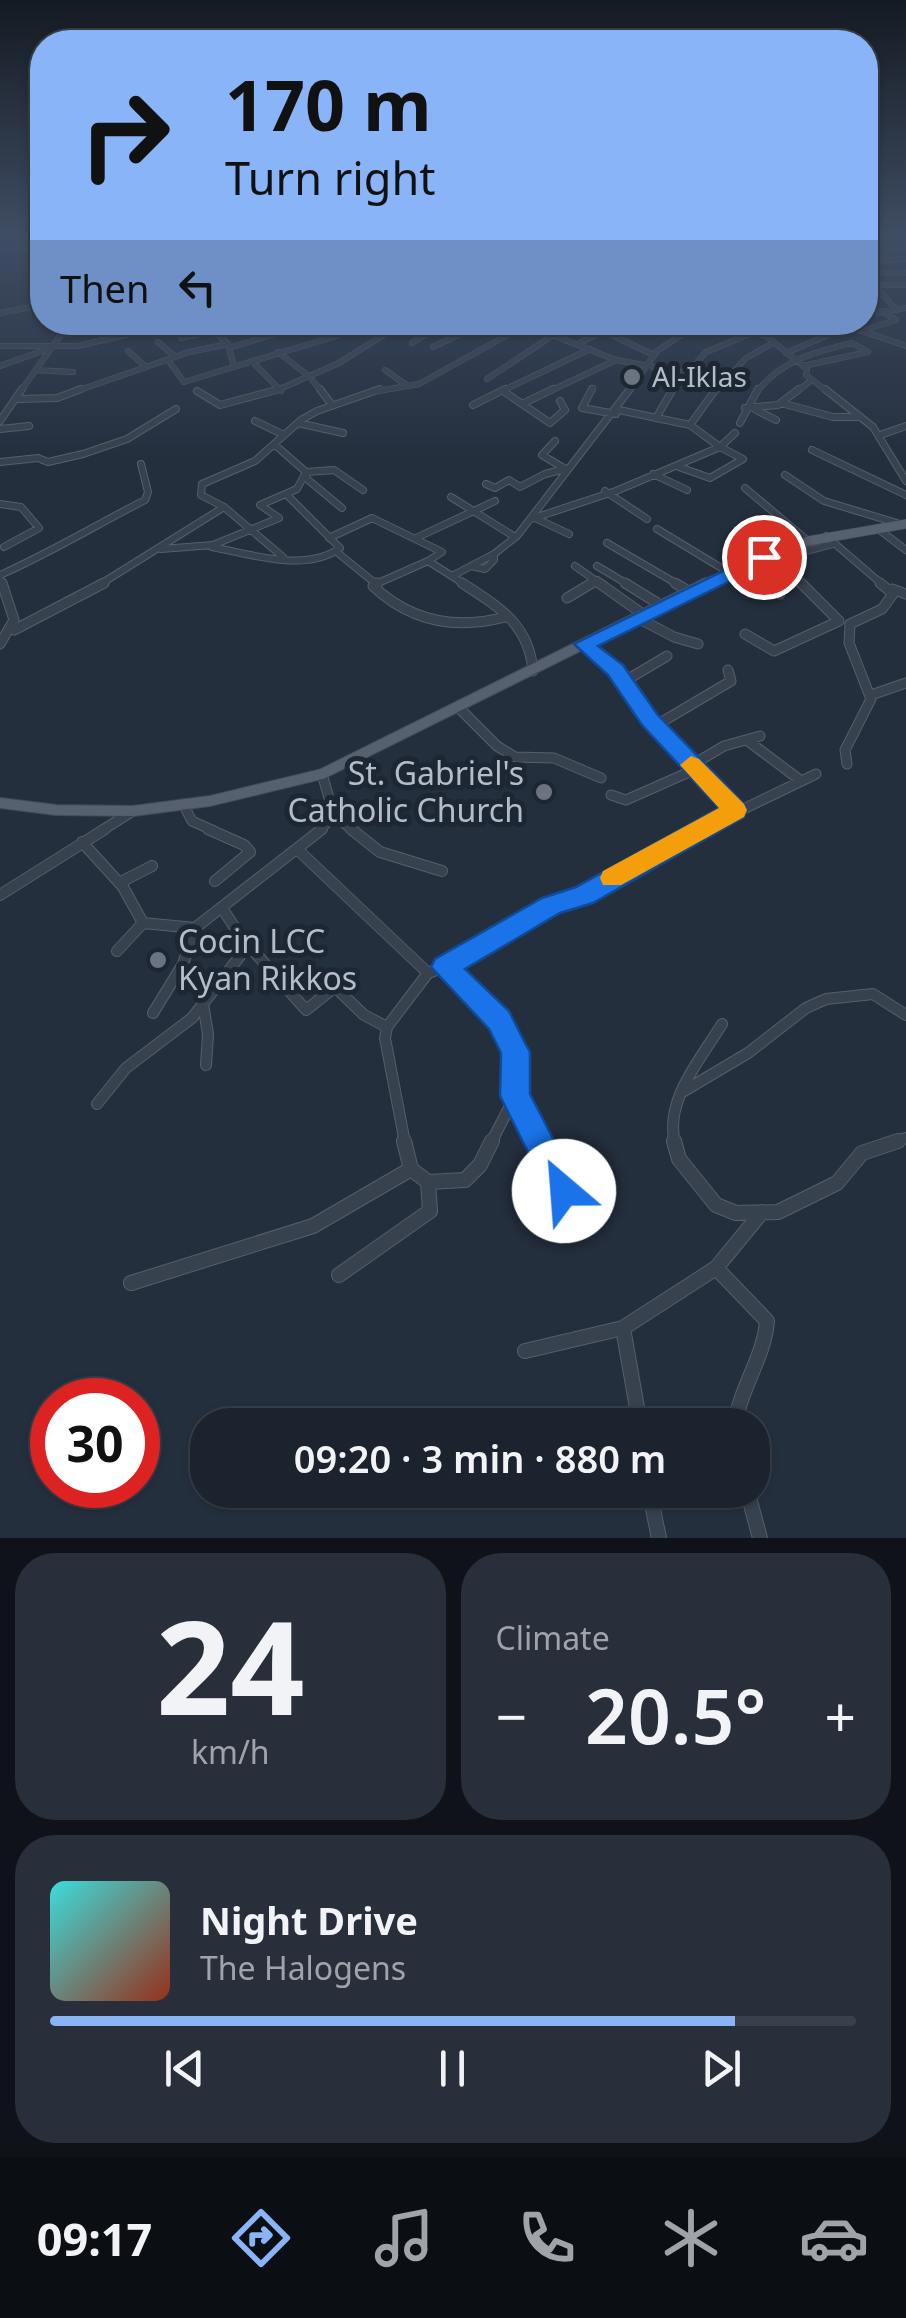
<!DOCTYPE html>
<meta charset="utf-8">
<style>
:root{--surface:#1b232e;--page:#282f3a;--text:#f1f3f6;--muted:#a0a4aa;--line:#39404a;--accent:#8ab4f8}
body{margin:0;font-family:"Noto Sans",sans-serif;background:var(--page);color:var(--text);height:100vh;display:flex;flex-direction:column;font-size:38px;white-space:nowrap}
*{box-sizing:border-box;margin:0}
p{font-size:32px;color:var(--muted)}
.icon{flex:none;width:55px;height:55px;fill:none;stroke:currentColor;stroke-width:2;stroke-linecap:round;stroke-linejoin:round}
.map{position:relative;height:1538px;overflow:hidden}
.details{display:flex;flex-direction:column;gap:15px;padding:15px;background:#0f1319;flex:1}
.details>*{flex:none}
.banner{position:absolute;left:30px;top:30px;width:848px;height:305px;border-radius:40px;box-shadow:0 2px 8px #0004,0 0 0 2px var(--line);background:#8ab4f8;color:#111;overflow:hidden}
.speed{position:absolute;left:30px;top:1378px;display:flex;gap:20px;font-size:50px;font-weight:700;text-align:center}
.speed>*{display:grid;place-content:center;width:130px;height:130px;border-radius:50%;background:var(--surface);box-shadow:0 2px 8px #0004,0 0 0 2px var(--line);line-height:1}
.speed .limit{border:15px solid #d22;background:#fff;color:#111}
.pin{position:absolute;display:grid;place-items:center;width:85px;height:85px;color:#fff;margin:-42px;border:5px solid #fff;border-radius:50%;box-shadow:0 2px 10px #0007}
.me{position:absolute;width:110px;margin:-55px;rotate:333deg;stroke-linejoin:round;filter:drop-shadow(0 0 8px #0008)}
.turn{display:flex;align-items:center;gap:35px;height:210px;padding:0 30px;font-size:45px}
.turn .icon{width:130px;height:130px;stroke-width:2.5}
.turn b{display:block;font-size:70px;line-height:85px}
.then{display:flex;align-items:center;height:95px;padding:0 30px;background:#0003;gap:20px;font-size:38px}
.big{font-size:75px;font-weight:600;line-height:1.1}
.details .widget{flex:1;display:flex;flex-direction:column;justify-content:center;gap:15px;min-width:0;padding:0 35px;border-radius:40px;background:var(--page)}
.details .dial{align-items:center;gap:0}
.dial b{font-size:130px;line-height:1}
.song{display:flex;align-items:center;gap:30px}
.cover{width:120px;height:120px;border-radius:15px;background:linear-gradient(135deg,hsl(180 70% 55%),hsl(10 70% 35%))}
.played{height:10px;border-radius:5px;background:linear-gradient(90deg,var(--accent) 85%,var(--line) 85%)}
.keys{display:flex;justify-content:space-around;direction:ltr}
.heat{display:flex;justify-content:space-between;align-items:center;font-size:55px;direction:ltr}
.details .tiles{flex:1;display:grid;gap:15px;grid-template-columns:1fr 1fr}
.widget:last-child{grid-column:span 2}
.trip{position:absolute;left:190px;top:1408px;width:580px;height:100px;border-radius:40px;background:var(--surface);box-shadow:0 2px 8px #0004,0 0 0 2px var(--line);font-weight:600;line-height:100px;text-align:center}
.tab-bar{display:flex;height:160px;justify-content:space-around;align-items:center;background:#0b0e12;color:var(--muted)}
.tab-bar .icon{width:70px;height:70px}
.tab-bar .on{color:var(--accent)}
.tab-bar b{font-size:45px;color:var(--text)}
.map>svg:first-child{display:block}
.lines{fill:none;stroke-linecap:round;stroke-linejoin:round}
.minor-far4-casing{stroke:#565f6c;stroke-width:6}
.minor-far3-casing{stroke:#565f6c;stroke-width:8}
.minor-far2-casing{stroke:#565f6c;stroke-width:11}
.minor-far1-casing{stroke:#565f6c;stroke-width:12}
.minor-casing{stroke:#565f6c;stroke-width:16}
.major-far1-casing{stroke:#414a57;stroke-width:10}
.major-casing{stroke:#414a57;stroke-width:12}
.minor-far4{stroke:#38414e;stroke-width:5}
.minor-far3{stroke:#38414e;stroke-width:6}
.minor-far2{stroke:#38414e;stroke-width:9}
.minor-far1{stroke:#38414e;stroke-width:10}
.minor{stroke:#38414e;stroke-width:14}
.major-far1{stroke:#56606e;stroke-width:9}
.major{stroke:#56606e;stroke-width:10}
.route{fill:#1a73e8;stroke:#114b97;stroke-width:2.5}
.slow{fill:#f59e0b}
.worship-dot{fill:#6b7280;stroke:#1d2633;stroke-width:4}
.labels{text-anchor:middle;stroke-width:10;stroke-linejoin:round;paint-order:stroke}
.far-poi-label{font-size:28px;fill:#b4bcc9;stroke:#1d2633;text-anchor:start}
.poi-label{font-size:32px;fill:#b4bcc9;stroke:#1d2633;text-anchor:end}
</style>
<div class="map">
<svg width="906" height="1538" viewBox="0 0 906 1538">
<rect width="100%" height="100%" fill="#242f3e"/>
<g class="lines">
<defs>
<path id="minor-far4" d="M 865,244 L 882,238
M 0,250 L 42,248
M 865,259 L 906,247
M 874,261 L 906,259
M 865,264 L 874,285 L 897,310
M 872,273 L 906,273
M 865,285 L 906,285
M 0,313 L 31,307
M 865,314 L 906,308
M 121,322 L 126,322
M 212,322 L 214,331 L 228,344 L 234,367
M 650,322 L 679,336
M 749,322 L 807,369 L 806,375 L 828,392
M 836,322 L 906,346
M 184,324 L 193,322
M 527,325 L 616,360 L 721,379
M 213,328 L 255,322
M 861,331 L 896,320 L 883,312
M 762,335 L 797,322
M 181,338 L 214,331
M 158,342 L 175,357
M 412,343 L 445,322
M 578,344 L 603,331 L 654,355
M 0,346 L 78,346 L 158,327
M 433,347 L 485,322
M 229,348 L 313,322
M 128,351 L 146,367
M 278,352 L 310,377 L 322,392
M 786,353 L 847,327
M 168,360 L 184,382 L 336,336 L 359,322
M 252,361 L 281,391
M 0,366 L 45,350
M 36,370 L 73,372
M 385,370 L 405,384
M 487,379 L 573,322
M 20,392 L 60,336 L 84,322
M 74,392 L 189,352 L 228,344
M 273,392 L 339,363 L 404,322
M 372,392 L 419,384 L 531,322
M 500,392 L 590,349
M 548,392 L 616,360
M 591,392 L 593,388
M 628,392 L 657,351 L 686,332 L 683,322
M 671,392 L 706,352 L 757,331
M 715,392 L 746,358 L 773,343
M 757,392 C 780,360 816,352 852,343 L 868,352 L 803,366
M 796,392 L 812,380"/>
<path id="minor-far3" d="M 320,389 L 332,405
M 592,389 L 582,408 L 616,414
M 825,389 L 873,427 L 906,481
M 197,391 L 220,405 L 280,389
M 503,391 L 550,423 L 565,410 L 560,401
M 18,399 L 57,398 L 81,389
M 524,403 L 553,389
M 781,403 L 833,417 L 858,417
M 473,405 L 505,389
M 745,408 L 778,405 L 799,389
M 756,410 L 776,420
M 656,418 L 673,389
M 0,421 L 22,389
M 255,421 L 284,435
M 298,423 L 343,433
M 740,423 L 758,389
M 690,425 L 716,389
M 0,429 L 29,426
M 880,435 L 906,426
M 555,441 L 542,455 L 562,467
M 812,450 L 906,495
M 0,462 L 38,458 L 48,462 L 83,454 L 127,439 L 176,409
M 679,467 L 710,478 L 743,459 L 720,447 L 735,433
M 306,472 L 334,470 L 363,490
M 306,472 L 307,479 L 342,508
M 653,474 L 687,490
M 785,475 L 824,501 L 900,524
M 486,484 L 495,488 L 509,480 L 520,487 L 545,474 L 569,468
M 745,488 L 808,541
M 605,491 L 647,519
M 451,497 L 515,537
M 0,504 L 21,507 L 39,528 L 4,547
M 224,507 L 283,557
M 535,518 L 569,534
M 531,519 L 616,491 L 720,447 L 690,425 L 619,410
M 877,528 L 906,550
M 657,529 L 728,572
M 826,536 L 883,585
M 329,538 L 372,518 L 442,552 L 428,561
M 416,538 L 495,501
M 607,543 L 679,585
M 212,547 C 250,554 306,573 340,548 L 286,494
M 161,549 L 213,545 L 279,518 L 260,505 L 297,489 L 306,472 L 274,444
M 338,553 L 376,584 L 428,561 L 466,585
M 744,565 L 769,585
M 471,566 L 485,569 L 494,560 L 494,554 L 517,536 L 630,389
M 575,566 L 602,585
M 597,566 L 629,585
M 0,575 C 50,553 96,525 145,500 L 148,492 L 141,464
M 452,576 L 494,554
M 0,579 L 3,585
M 99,585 L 224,507 L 201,495 L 202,484 L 255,461 L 301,420 L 317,411 L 380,389
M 588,585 L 597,580
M 803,585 L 780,562 L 788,556 L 833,544"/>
<path id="minor-far2" d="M 375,583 L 378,583
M 462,583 C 499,607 529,624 533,671
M 599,583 L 644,615
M 625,583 L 662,606
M 675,583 L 690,592
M 766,583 L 780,594
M 373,586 C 411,622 455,630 505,617
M 892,589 L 906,594
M 567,598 L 592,583
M 638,618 L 674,637 L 698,644
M 14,630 L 104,583
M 745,634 L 774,651 L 839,621 L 801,583
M 0,644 L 14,620 L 2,583
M 584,644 L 615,670 L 649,719 L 735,810
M 625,681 L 667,656
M 871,695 L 906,683
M 459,708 L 497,746 L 515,757 L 554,758 L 601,778
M 655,726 L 731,681 L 728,670
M 748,741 L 800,780
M 847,764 L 845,750 L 871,699 L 849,643 L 850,624 L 882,609 L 893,594 L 880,583
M 692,765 L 724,746 L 760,736
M 611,795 L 626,800 L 696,769
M 183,804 L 192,821 L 214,831
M 334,815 L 354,831
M 101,831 L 133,811
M 319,831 L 334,815 L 322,774
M 698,831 L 816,774"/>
<path id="minor-far1" d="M 208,829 L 244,845 L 250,852 L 215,881
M 351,829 L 380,852 L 442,871
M 82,842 L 123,887 L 143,923 L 117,951
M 298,850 L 428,973
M 119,883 L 152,866
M 0,895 L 105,829
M 143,923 L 195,928
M 241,937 L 306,1010 L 335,987 L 364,1015 L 387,1027
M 444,967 L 499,1020 L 515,1052 L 515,1096 L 539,1143
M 203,1004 L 208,1034 L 206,1065
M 153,1013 L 183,964 L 195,928 L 322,829
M 684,1091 L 748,1053 L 806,1008 L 826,999 L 873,994 L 906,1015
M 97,1104 L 126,1068 L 192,1018 L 240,956 L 241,937 L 222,908
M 405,1143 L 385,1038 L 387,1027 L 428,973 L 455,963 L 551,905 L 584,895 L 702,829
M 491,1143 L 515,1096
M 675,1143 C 664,1100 701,1059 722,1024
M 891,1143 L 906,1138"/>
<path id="minor" d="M 538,1141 L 564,1191
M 674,1141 L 679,1159 L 716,1205 L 736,1213 L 778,1212 L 837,1183 L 862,1153 L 898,1141
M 428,1182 L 465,1180 L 480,1165 L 492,1141
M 339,1275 L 430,1211 L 428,1182 L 411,1169 L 404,1141
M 131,1283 L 313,1226 L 411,1169
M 623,1328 L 640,1425
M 525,1351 L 623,1328 L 716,1268
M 735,1425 C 740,1388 764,1358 767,1321 L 716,1268 L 762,1212
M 649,1490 L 659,1538
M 747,1490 L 760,1538"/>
<path id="major-far1" d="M 701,585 L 808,541 L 906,524"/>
<path id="major" d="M 0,803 L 56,810 L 133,811 L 210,801 L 322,774 L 706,583"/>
</defs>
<use href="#minor-far4" class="minor-far4-casing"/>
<use href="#minor-far3" class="minor-far3-casing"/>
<use href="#minor-far2" class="minor-far2-casing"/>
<use href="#minor-far1" class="minor-far1-casing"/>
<use href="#minor" class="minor-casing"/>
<use href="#major-far1" class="major-far1-casing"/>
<use href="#major" class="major-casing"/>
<use href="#minor-far4" class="minor-far4"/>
<use href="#minor-far3" class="minor-far3"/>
<use href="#minor-far2" class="minor-far2"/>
<use href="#minor-far1" class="minor-far1"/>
<use href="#minor" class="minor"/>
<use href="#major-far1" class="major-far1"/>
<use href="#major" class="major"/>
</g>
<linearGradient id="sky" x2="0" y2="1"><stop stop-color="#141a22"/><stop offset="0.52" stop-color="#3f4d63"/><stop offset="1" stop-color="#3f4d63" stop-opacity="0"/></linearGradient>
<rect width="906" height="454" fill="url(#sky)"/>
<path class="route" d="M 764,551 L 773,557 L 771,561 L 598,646 L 623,665 L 657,714 L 744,804 L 747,810 L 744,817 L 593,903 L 560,913 L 465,969 L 509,1011 L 525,1043 L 530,1052 L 530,1094 L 580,1191 L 575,1202 L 564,1207 L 553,1202 L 500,1096 L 501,1053 L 489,1029 L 431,967 L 435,959 L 542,898 L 576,887 L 719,808 L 642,725 L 608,675 L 574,644 Z"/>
<path class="slow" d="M 691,756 L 699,759 L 744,804 L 747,810 L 744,817 L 621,885 L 603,885 L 600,878 L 603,871 L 719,808 L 680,765 Z"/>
<g class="worship-dot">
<circle cx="632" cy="377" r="10"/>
<circle cx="544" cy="792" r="10"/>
<circle cx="158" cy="960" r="10"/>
</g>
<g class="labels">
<g class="far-poi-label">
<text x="652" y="387">Al-Iklas</text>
</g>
<g class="poi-label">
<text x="524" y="785">St. Gabriel's<tspan x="524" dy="37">Catholic Church</tspan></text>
<text x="178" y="953" text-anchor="start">Cocin LCC<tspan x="178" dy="37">Kyan Rikkos</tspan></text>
</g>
</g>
</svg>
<div class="speed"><div class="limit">30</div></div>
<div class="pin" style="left:764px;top:557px;background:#d93025"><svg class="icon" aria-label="arrive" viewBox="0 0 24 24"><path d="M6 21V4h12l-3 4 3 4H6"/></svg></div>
<svg class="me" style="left:564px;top:1191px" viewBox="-20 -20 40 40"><circle r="19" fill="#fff"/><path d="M0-13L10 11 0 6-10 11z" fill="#1a73e8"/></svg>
<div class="trip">09:20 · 3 min · 880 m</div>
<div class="banner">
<div class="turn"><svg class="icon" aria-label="right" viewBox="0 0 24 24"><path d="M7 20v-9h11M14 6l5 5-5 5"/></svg><div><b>170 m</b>Turn right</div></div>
<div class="then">Then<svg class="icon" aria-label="left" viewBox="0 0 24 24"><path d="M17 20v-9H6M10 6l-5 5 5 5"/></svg></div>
</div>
</div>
<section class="details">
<div class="tiles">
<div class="widget dial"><b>24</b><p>km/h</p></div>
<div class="widget"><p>Climate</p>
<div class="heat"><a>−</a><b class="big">20.5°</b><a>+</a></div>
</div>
<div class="widget">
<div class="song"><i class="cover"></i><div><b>Night Drive</b><p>The Halogens</p></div></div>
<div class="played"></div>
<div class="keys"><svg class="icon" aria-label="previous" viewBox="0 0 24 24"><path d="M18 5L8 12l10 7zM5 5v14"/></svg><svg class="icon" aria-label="pause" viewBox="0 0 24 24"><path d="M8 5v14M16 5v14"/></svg><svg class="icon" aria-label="next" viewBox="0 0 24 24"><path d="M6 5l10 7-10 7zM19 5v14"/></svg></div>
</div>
</div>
</section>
<nav class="tab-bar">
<b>09:17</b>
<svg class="icon on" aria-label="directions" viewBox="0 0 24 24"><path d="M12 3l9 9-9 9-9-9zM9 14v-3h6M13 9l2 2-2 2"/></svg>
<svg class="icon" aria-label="music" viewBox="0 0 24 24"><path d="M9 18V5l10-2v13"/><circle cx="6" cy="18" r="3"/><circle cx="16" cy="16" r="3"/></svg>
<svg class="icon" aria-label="phone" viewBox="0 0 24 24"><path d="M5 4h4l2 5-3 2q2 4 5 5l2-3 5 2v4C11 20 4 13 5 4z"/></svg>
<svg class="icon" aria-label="climate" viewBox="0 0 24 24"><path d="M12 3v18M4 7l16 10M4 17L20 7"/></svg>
<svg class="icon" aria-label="car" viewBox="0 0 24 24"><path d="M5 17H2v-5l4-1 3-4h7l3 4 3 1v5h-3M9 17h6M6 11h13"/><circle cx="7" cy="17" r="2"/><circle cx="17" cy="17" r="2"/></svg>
</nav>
